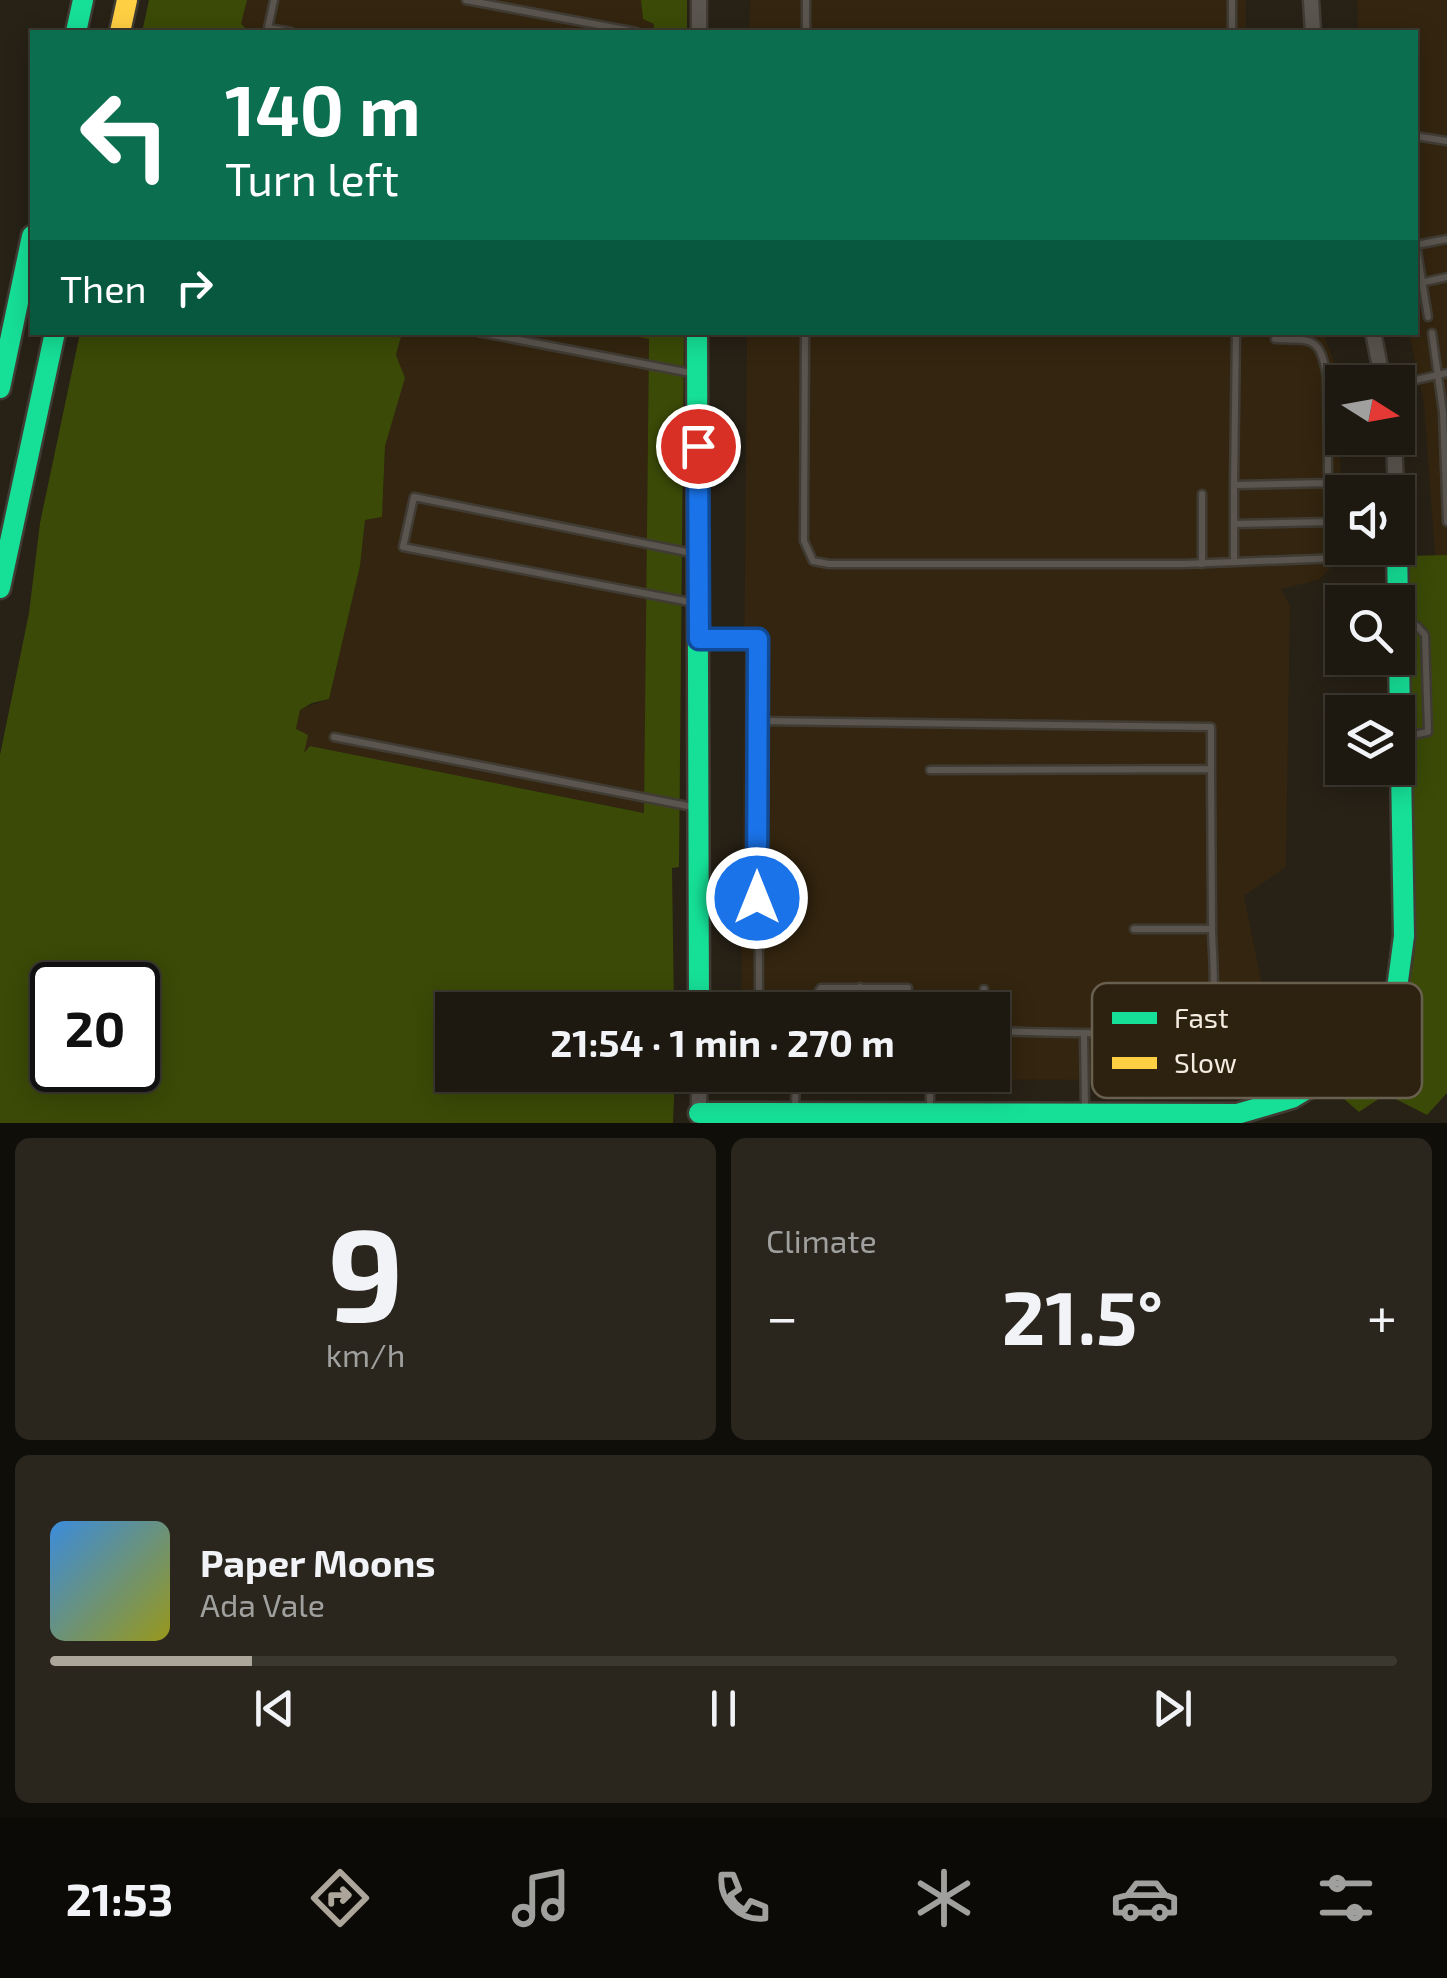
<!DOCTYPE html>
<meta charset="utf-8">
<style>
:root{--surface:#1d1910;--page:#2a261e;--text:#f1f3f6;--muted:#a0a09f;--line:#3b3830;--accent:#aca59a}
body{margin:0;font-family:"Exo 2",sans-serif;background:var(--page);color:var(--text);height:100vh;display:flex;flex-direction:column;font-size:38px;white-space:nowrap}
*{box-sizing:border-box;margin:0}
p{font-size:32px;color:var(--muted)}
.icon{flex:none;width:55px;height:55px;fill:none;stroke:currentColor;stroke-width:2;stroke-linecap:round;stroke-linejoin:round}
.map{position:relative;height:1123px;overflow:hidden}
.sheet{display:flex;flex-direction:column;gap:15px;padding:15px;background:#100e09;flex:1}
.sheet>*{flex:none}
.top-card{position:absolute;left:30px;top:30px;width:1388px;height:305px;border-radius:0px;box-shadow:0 5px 25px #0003,0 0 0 2px var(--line);background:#0b6e4f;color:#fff;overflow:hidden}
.needle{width:65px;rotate:101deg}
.controls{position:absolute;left:1325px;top:365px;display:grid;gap:20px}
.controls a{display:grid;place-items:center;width:90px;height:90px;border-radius:0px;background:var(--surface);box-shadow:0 5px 25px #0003,0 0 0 2px var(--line);font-size:50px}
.speed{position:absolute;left:30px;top:962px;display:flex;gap:20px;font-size:50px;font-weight:700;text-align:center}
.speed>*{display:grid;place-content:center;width:130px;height:130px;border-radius:50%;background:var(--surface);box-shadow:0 5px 25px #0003,0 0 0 2px var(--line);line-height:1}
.speed .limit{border:5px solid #111;border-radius:15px;background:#fff;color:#111}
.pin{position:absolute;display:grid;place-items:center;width:85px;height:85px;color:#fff;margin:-42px;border:5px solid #fff;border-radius:50%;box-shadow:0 2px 10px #0007}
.me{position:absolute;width:110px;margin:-55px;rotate:0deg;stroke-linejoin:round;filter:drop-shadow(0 0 8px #0008)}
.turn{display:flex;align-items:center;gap:35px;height:210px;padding:0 30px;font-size:45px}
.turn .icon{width:130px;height:130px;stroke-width:2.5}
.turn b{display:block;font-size:70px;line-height:85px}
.then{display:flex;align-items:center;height:95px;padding:0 30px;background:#0003;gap:20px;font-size:38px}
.big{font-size:75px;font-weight:700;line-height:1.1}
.sheet .card{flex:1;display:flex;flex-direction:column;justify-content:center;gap:15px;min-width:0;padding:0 35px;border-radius:15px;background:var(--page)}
.sheet .dial{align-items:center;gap:0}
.dial b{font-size:130px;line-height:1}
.song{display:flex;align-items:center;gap:30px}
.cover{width:120px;height:120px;border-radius:15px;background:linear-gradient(135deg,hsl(210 70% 55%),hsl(60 70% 35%))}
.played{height:10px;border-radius:5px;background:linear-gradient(90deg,var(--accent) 15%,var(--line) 15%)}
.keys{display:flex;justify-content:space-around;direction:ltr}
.heat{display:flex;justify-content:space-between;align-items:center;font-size:55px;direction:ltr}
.sheet .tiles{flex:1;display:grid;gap:15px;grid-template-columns:1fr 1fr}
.card:last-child{grid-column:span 2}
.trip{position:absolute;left:435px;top:992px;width:575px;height:100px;border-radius:0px;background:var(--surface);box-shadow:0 5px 25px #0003,0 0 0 2px var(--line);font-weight:700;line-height:100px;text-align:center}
.tabs{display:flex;height:160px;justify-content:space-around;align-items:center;background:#0c0a06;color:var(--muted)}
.tabs .icon{width:70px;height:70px}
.tabs .selected{color:var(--accent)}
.tabs b{font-size:45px;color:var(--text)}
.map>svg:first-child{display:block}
.built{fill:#33250f}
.green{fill:#3b4a07;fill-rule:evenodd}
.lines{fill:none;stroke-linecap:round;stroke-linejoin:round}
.lane-casing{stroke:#403c34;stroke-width:11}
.street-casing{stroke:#403c34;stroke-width:19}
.fast-casing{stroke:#403c34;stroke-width:25}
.slow-casing{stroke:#403c34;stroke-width:25}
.lane{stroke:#5a554e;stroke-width:6}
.street{stroke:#5a554e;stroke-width:14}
.fast{stroke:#16e098;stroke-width:20}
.slow{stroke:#ffcf43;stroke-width:20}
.route-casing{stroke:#114b97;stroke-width:25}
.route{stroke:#1a73e8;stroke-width:18}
.key{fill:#2d2210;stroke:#695f4f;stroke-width:2.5}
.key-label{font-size:28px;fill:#f4ece1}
</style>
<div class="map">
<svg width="1447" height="1123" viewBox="0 0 1447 1123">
<rect width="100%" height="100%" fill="#272116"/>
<path class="built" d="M 247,0 L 641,0 L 643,18 L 654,24 L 654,32 L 250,32 L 241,24 Z
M 750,0 L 1246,0 L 1246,32 L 749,32 Z
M 1357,0 L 1447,0 L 1447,555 L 1435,555 L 1424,404 L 1409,333 L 1415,332 L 1415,32 L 1358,32 Z
M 619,332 L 649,338 L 645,813 L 310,746 L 303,758 L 296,729 L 300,709 L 329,699 L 360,566 L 365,520 L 382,517 L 385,446 L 405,378 L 396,355 L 402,333 Z
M 747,333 L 1323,333 L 1339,375 L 1342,548 L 1346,548 L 1346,552 L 1319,580 L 1281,589 L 1290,605 L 1286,867 L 1244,896 L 1266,1005 L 1284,1038 L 1290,1081 L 740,1078 L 740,1075 L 992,1075 L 992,1010 L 741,1010 Z"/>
<path class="green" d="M 149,0 L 247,0 L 241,24 L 250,32 L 142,32 Z
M 641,0 L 687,0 L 687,32 L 654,32 L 654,24 L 643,19 Z
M 80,333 L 402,333 L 396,355 L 405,378 L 385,446 L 382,517 L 365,520 L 360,566 L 329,699 L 312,703 L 300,710 L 296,729 L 308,735 L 304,753 L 310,746 L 644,813 L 649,339 L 619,333 L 684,333 L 679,867 L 672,868 L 674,1010 L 452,1010 L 452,1075 L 675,1075 L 673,1123 L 0,1123 L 0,755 L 29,613 L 40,523 ZM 52,985 L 138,985 L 138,1070 L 52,1070 Z
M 1447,555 L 1447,1093 L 1427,1115 L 1386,1094 L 1359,1112 L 1344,1099 L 1379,1058 C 1380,1038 1396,1023 1403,1004 C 1410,985 1413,966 1415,946 L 1406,556 Z"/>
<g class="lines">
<defs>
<path id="lane" d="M 274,0 L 268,28 L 291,32
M 466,0 L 636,32
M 806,32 L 806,0
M 1232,32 L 1232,0
M 1415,136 L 1447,141
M 1415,284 L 1447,277
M 1428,317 L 1416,245 L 1447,239
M 478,332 L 691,373
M 805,332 L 804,541 L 813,561 L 829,564 L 1184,564 L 1391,556
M 1432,333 L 1443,412 L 1447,522
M 1275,339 C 1313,340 1320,336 1327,377 L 1329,558
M 1398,384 L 1447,373
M 1234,485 L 1236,332
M 1234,524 L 1328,522
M 692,553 L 414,497 L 403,547 L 695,603
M 1234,562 L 1234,485 L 1328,483
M 1202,564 L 1202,494
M 701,639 L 758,639 L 759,1010
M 758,721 L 1211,727 L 1211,769
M 334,737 L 693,807
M 1402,737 L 1428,732 L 1425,635 L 1417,626 L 1404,626
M 930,770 L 1211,769 L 1212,929
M 860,987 L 860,1010
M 805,1010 L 821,988 L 908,988
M 984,1010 L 984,989
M 992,1031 C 1024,1032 1191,1039 1206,1021 C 1219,1006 1212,950 1212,929 L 1134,929
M 1084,1034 L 1085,1110
M 795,1109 L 796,1075
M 930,1109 L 930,1075"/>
<path id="street" d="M 1311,0 L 1313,32
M 699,32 L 699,0
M 1373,332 L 1383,382
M 1394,438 L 1396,492
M 699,1119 L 699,1075"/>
<path id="fast" d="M 76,32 L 83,0
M 697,332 L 699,1010
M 0,388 L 32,236
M 0,588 L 55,332
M 699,1113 L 1237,1114 L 1292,1098 L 1361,1056 L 1396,996 L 1404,936 L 1397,548"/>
<path id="slow" d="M 120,32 L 127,0"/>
</defs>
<use href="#lane" class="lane-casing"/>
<use href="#street" class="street-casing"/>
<use href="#fast" class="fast-casing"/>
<use href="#slow" class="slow-casing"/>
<use href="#lane" class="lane"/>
<use href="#street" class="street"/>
<use href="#fast" class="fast"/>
<use href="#slow" class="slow"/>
</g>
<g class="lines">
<defs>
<path id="route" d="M 698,446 L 699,639 L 758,639 L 757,898"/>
</defs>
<use href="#route" class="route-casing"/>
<use href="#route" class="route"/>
</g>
<rect x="1092" y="983" width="330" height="115" rx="15" class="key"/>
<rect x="1112" y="1012" width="45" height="12" fill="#16e098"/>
<rect x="1112" y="1057" width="45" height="12" fill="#ffcf43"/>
<g class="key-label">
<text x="1174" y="1028">Fast</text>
<text x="1174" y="1073">Slow</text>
</g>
</svg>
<div class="controls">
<a><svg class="needle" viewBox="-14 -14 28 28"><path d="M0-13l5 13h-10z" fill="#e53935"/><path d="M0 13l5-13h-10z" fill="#a0a09f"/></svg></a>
<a><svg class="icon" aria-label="sound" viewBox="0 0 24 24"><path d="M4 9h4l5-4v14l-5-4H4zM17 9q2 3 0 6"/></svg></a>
<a><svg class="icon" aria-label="search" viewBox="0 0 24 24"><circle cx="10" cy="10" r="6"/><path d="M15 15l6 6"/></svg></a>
<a><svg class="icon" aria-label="layers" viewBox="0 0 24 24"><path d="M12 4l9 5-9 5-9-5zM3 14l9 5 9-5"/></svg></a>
</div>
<div class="speed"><div class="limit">20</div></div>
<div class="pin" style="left:698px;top:446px;background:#d93025"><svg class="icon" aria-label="arrive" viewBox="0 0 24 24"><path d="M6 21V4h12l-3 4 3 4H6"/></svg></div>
<svg class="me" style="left:757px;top:898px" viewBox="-20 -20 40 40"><circle r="17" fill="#1a73e8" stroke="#fff" stroke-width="3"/><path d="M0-11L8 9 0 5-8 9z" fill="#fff"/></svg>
<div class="trip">21:54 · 1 min · 270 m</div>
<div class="top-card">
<div class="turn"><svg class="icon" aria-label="left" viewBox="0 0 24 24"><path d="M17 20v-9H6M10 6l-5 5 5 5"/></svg><div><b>140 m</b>Turn left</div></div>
<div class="then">Then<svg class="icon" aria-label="right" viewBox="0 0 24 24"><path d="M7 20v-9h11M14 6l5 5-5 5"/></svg></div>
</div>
</div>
<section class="sheet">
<div class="tiles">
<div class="card dial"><b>9</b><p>km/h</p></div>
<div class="card"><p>Climate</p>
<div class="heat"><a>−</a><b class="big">21.5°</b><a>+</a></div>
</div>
<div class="card">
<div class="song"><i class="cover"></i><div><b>Paper Moons</b><p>Ada Vale</p></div></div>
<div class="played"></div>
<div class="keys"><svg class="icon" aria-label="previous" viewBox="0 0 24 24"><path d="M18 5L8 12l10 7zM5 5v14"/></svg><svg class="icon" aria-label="pause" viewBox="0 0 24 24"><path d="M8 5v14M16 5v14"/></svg><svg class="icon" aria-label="next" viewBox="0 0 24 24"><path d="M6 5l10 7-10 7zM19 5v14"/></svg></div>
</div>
</div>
</section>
<nav class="tabs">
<b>21:53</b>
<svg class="icon selected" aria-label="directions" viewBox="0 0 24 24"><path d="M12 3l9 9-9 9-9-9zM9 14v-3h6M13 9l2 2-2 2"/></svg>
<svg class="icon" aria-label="music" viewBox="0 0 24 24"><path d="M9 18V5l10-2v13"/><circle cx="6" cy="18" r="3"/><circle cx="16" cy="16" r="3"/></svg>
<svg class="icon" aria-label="phone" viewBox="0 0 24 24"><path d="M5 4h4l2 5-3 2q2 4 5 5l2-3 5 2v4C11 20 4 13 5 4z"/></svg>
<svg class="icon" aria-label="climate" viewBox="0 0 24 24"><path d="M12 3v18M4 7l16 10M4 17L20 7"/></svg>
<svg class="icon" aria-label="car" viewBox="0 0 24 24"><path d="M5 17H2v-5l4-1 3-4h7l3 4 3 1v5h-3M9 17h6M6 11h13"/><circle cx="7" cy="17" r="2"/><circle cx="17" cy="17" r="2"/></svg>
<svg class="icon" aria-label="filters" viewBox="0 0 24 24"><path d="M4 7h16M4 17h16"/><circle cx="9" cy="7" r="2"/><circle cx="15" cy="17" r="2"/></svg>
</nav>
